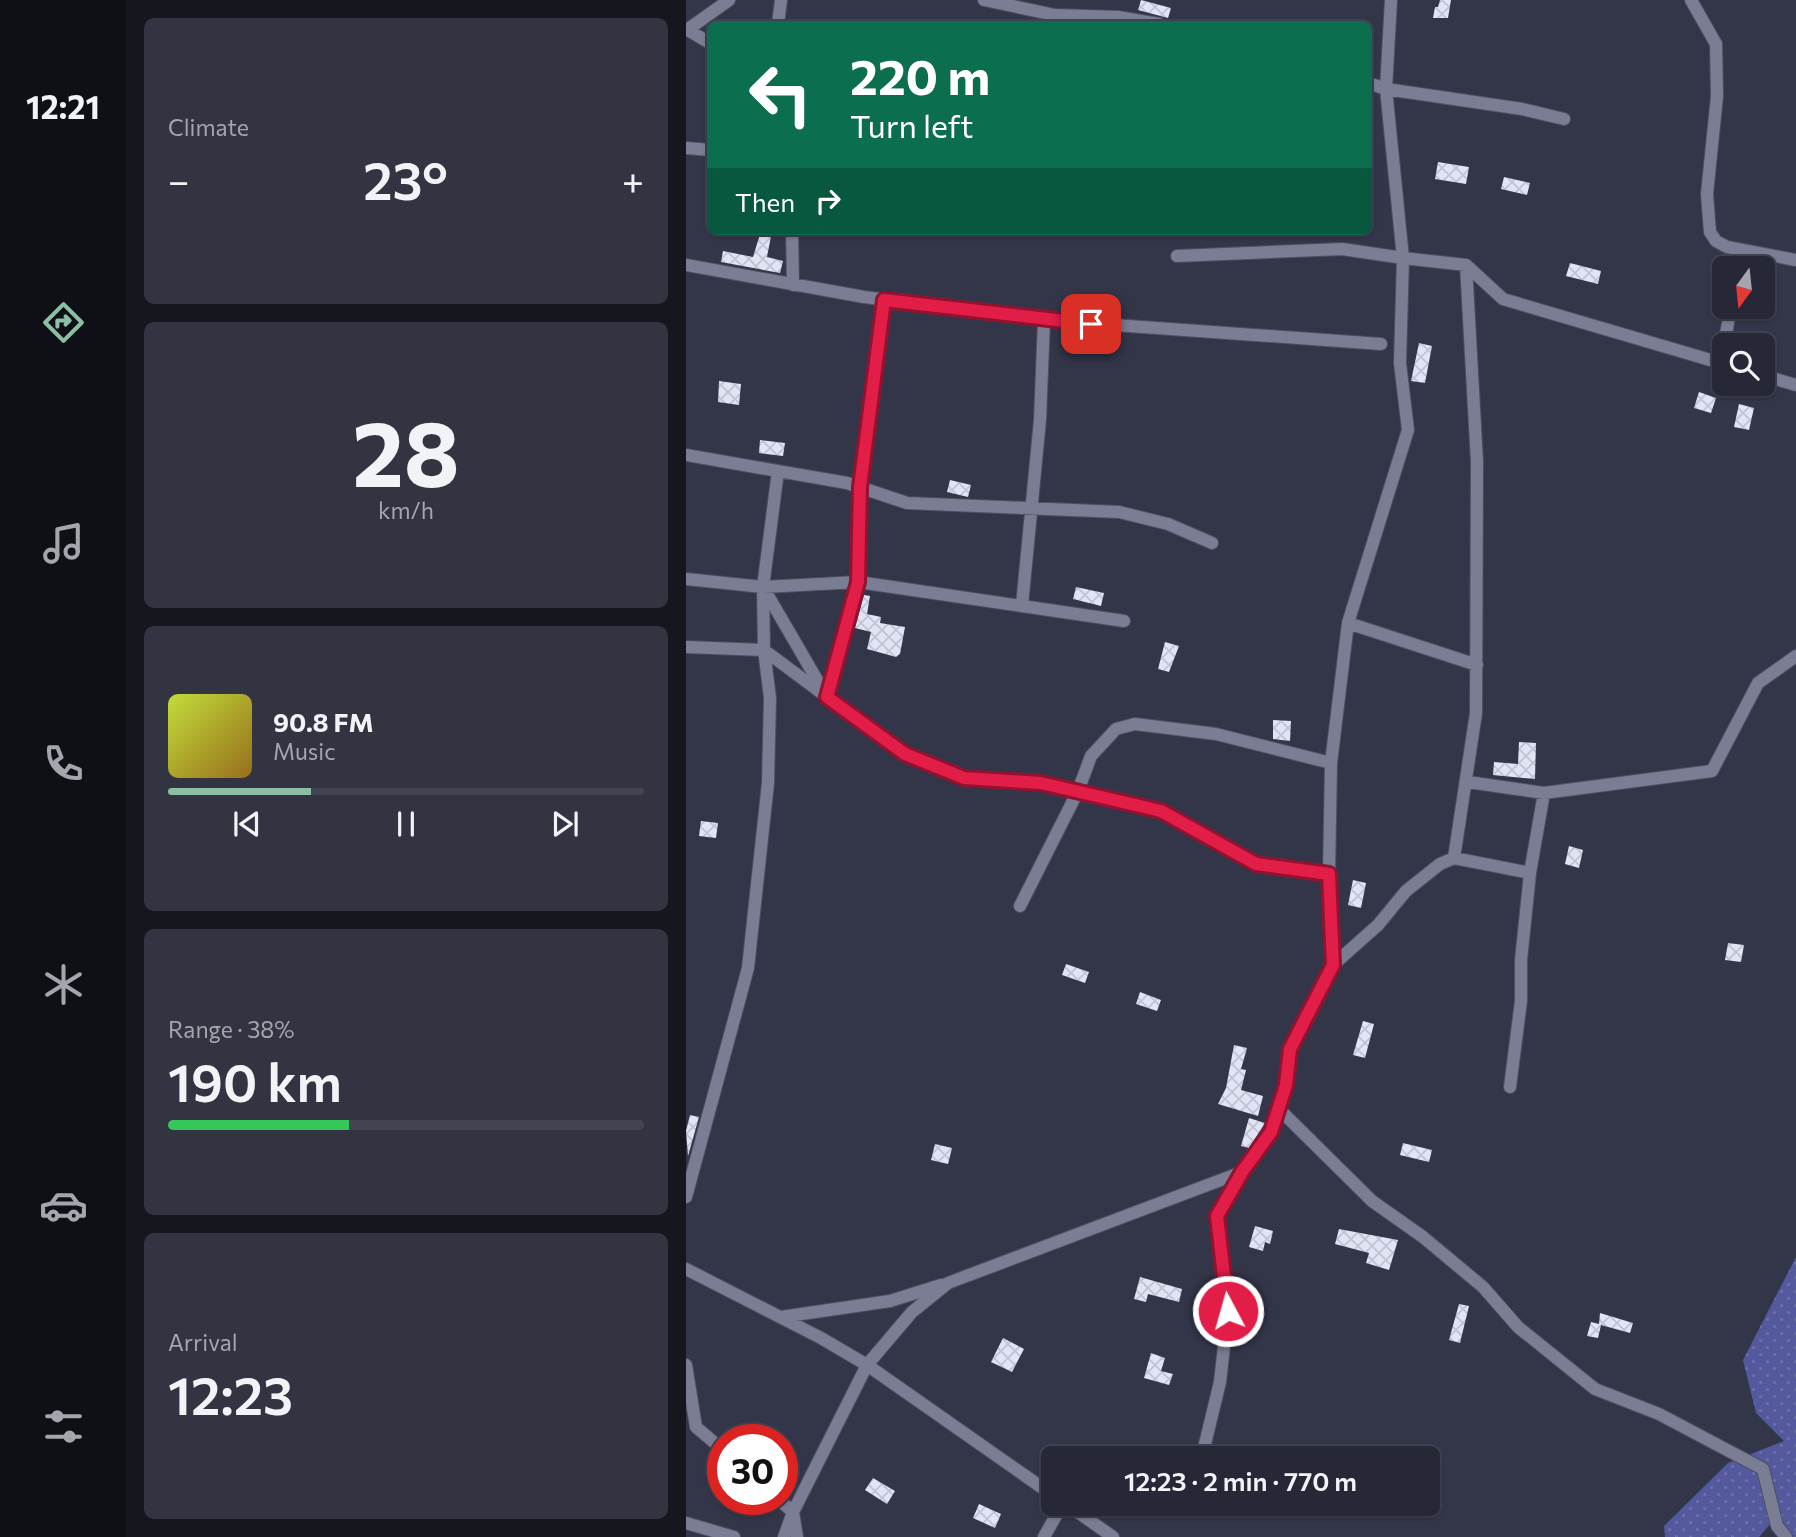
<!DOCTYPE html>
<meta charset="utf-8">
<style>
:root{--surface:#262837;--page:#323442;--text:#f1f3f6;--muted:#a4a6ad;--line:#424452;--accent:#8abfa5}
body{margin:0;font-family:Commissioner,sans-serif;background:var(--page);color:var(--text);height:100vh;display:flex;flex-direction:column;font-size:26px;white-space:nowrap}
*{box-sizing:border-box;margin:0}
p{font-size:23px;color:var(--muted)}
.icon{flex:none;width:38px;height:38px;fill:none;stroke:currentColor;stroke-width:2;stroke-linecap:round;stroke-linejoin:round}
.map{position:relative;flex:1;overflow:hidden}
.side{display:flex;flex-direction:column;gap:18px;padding:18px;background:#15161e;width:560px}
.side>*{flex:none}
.banner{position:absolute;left:21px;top:21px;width:665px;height:214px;border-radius:10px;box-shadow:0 2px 5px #0004,0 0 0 2px var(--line);background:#0b6e4f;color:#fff;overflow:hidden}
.needle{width:46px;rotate:195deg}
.tools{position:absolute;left:1026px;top:256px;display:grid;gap:14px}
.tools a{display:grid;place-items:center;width:63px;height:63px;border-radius:10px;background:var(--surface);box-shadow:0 2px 5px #0004,0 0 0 2px var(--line);font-size:35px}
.speed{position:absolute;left:21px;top:1424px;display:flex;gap:14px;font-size:35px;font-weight:700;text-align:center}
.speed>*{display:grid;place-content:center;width:91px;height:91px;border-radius:50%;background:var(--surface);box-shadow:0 2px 5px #0004,0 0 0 2px var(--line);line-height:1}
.speed .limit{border:10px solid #d22;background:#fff;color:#111}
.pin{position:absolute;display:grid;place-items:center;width:60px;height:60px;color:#fff;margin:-30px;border-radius:14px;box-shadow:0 4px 10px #0006}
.me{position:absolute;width:77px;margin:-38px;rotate:354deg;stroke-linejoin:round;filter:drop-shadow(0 0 5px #0008)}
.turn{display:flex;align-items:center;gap:24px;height:147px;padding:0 28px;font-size:32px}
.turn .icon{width:91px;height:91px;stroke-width:2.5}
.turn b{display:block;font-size:49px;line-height:60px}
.then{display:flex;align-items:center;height:66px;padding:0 28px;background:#0003;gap:14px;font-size:26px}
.big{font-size:52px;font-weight:600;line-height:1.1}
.side .card{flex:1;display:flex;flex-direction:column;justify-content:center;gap:10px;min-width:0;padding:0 24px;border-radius:10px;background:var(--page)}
.side .dial{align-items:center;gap:0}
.dial b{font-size:91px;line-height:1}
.song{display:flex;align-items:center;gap:21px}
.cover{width:84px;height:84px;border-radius:10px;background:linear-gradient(135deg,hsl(70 70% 55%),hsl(40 70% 35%))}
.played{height:7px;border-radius:4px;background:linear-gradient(90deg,var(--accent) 30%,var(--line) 30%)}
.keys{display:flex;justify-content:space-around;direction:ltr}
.heat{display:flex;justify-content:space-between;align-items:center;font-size:38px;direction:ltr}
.charge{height:10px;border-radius:5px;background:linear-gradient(90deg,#34c759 38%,var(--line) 0)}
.trip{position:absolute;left:355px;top:1446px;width:399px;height:70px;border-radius:10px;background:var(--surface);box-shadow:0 2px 5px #0004,0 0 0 2px var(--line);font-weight:600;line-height:70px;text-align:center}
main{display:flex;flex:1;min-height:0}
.tabs{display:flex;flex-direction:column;width:126px;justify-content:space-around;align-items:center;background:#0f1016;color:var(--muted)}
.tabs .icon{width:49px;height:49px}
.tabs .current{color:var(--accent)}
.tabs b{font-size:32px;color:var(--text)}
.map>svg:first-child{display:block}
.green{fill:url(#green-dots)}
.building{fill:url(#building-cross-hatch)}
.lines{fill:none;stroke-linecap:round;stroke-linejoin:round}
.street-casing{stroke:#4e5060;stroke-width:14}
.street{stroke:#7a7d94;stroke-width:12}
.route-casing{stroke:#92132f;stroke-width:18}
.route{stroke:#e11d48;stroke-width:12}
</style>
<main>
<nav class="tabs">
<b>12:21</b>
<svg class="icon current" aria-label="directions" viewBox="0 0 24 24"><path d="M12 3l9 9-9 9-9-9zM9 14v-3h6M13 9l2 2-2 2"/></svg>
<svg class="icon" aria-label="music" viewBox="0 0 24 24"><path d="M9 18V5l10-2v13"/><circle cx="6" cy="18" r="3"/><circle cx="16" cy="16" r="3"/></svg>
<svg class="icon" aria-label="phone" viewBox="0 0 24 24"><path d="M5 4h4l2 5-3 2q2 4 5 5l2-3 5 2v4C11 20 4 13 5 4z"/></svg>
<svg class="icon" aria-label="climate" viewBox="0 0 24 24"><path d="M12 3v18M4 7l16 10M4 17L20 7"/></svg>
<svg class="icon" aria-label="car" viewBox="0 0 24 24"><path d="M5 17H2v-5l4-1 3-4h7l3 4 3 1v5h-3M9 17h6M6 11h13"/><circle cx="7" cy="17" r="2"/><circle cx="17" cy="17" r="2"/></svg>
<svg class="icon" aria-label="filters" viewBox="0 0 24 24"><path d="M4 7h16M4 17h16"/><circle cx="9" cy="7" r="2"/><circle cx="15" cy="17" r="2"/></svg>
</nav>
<section class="side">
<div class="card"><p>Climate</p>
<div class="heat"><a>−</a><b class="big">23°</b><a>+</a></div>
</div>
<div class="card dial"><b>28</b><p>km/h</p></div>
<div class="card">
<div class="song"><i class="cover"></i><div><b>90.8 FM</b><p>Music</p></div></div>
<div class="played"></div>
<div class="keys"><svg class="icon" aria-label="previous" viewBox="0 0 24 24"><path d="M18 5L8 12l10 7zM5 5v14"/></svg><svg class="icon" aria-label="pause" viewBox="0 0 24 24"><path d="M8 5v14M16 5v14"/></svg><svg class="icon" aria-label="next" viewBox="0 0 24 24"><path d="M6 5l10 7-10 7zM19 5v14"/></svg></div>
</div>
<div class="card"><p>Range · 38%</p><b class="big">190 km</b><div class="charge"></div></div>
<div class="card"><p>Arrival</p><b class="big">12:23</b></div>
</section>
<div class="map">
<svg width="1110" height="1537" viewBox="0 0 1110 1537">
<defs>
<pattern id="green-dots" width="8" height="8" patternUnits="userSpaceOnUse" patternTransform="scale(1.75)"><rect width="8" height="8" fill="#54599d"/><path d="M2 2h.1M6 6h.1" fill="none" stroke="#6c70aa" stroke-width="1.8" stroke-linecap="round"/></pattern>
<pattern id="building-cross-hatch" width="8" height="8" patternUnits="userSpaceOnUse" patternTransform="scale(1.75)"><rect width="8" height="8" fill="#e1e4f5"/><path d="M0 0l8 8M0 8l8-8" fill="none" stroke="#c0c3d1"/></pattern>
</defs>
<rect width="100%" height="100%" fill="#333549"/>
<path class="green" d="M 1110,1257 L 1110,1537 L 1099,1537 L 1091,1516 L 1073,1537 L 979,1537 L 978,1526 L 1042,1463 L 1098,1441 L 1070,1413 L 1057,1360 Z"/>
<path class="building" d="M 455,0 L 485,8 L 482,18 L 452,10 Z
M 754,0 L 765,0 L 762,18 L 747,18 L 749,7 L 752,7 Z
M 752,162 L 783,167 L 780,184 L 749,179 Z
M 818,177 L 844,183 L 841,195 L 815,189 Z
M 75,231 L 86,231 L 81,257 L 97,261 L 94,273 L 35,262 L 37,251 L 67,257 Z
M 884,263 L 915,271 L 912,284 L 880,276 Z
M 733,343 L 746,346 L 739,383 L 725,381 Z
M 33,381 L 55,384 L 53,405 L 32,402 Z
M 1013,392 L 1030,398 L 1025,413 L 1008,408 Z
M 1053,404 L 1068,408 L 1063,430 L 1048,427 Z
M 74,440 L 99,443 L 97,456 L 73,453 Z
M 264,480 L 285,485 L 282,497 L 261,492 Z
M 390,587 L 418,593 L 415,606 L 387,599 Z
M 178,595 L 184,596 L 181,614 L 195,617 L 194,623 L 219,627 L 214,654 L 210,657 L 181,649 L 185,632 L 169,628 Z
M 479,642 L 493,646 L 483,672 L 472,669 Z
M 587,720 L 605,721 L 604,741 L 587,739 Z
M 833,742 L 850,743 L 849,779 L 807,775 L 808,762 L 832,764 Z
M 15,821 L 32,823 L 30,838 L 13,836 Z
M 883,846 L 897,850 L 893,868 L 879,864 Z
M 667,880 L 680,883 L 675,908 L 662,905 Z
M 1042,943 L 1058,945 L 1055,962 L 1039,960 Z
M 380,964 L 403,972 L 399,983 L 376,975 Z
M 454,992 L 475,1000 L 471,1011 L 450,1004 Z
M 677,1021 L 688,1024 L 679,1058 L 667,1055 Z
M 548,1045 L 561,1048 L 555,1069 L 560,1070 L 555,1090 L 577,1096 L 572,1116 L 532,1104 L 540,1088 Z
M 4,1115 L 13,1117 L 2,1156 L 0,1131 Z
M 563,1118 L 579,1123 L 563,1148 L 555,1146 Z
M 717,1143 L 746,1150 L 743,1162 L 714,1155 Z
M 249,1144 L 266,1148 L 262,1164 L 245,1160 Z
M 569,1226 L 587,1231 L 584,1244 L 579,1242 L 577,1251 L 563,1247 Z
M 653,1229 L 712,1240 L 703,1270 L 680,1263 L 683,1253 L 649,1244 Z
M 454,1277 L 496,1289 L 493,1302 L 462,1294 L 460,1302 L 448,1299 Z
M 773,1304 L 783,1306 L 774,1343 L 763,1340 Z
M 914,1313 L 947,1323 L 944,1333 L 915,1325 L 912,1338 L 901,1336 L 905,1322 L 913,1324 Z
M 317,1338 L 338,1349 L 326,1372 L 305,1362 Z
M 465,1353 L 479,1358 L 475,1371 L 487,1374 L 483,1385 L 458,1378 Z
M 187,1478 L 209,1491 L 201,1504 L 179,1490 Z
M 293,1504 L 315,1514 L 309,1528 L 287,1518 Z"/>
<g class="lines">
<defs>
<path id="street" d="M 298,0 L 369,15 L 432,17 L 473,24
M 705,0 L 700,89 L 717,258 L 780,265 L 817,299 L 1038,364
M 1005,0 L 1030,44 L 1031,96 L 1021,194 L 1024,232 L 1030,241 L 1041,247 L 1110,260
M 92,24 L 95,0
M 0,29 L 24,43
M 1,30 L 43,0
M 682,83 L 700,89 L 836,109 L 878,119
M 0,148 L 24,150
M 106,231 L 107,285
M 0,265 L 178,297 L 358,320 L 695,344
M 1052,268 L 1055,250
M 1038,345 L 1045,306
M 1076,375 L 1110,385
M 0,455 L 161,483 L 221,503 L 433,512 L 482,524 L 526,543
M 0,579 L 77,587 L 141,697 L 219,754 L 278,778 L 355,783 L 475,811 L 570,864 L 643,874
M 77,587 L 172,582 L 438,621
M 336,605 L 354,420 L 358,320
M 662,623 L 791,665
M 0,647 L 78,650 L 141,697 L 172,582 L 174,487 L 198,300
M 645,763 L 643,874 L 647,965
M 782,782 L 858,793 L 1026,771 L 1072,683 L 1110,656
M 768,858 L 790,713 L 791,462 L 780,265
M 334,906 L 392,791 L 405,756 L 430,729 L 449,724 L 530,734 L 645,763 L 662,623 L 722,430 L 714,363 L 717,258 L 656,249 L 491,256
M 824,1087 L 835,1001 L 835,960 L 844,873 L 858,793
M 593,1109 L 686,1201 L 737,1237 L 797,1287 L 832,1327 L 909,1389 L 973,1414 L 1077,1469 L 1091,1526 L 1100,1537
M 0,1197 L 62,968 L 82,783 L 84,698 L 78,650 L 77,587 L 92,471
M 0,1269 L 135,1338 L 181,1365 L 368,1496
M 95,1317 L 204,1301 L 255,1285
M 0,1365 L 10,1427 L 37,1450
M 519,1444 L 534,1382 L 542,1311 L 532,1216 L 556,1172
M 93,1500 L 107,1512 L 111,1537
M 379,1503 L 427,1537
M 0,1523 L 48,1537
M 98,1537 L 107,1512 L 181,1365 L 226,1312 L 262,1283 L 556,1172 L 585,1132 L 600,1085 L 604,1049 L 647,965 L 692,925 L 720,891 L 754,864 L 768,858 L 844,873
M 358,1537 L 377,1503"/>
</defs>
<use href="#street" class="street-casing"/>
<use href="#street" class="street"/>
</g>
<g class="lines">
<defs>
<path id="route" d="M 405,324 L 198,300 L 174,487 L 172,582 L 141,697 L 219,754 L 278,778 L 355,783 L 475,811 L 570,864 L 643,874 L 647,965 L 604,1049 L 600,1085 L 585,1132 L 556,1172 L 531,1216 L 542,1311"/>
</defs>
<use href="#route" class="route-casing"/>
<use href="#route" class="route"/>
</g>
</svg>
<div class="tools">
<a><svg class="needle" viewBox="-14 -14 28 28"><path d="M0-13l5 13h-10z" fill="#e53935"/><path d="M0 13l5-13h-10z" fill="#a4a6ad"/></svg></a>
<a><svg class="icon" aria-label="search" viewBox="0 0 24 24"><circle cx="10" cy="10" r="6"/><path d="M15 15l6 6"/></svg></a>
</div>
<div class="speed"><div class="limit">30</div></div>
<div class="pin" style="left:405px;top:324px;background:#d93025"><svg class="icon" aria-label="arrive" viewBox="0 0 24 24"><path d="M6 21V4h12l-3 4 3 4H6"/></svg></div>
<svg class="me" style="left:542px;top:1311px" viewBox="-20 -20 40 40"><circle r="17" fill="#e11d48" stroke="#fff" stroke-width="3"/><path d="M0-11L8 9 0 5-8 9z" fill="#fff"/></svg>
<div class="trip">12:23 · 2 min · 770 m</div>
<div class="banner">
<div class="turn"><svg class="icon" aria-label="left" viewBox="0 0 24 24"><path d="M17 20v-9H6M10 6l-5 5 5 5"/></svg><div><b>220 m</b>Turn left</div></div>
<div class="then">Then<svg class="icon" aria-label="right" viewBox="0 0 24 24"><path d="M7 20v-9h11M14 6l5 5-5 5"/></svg></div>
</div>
</div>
</main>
